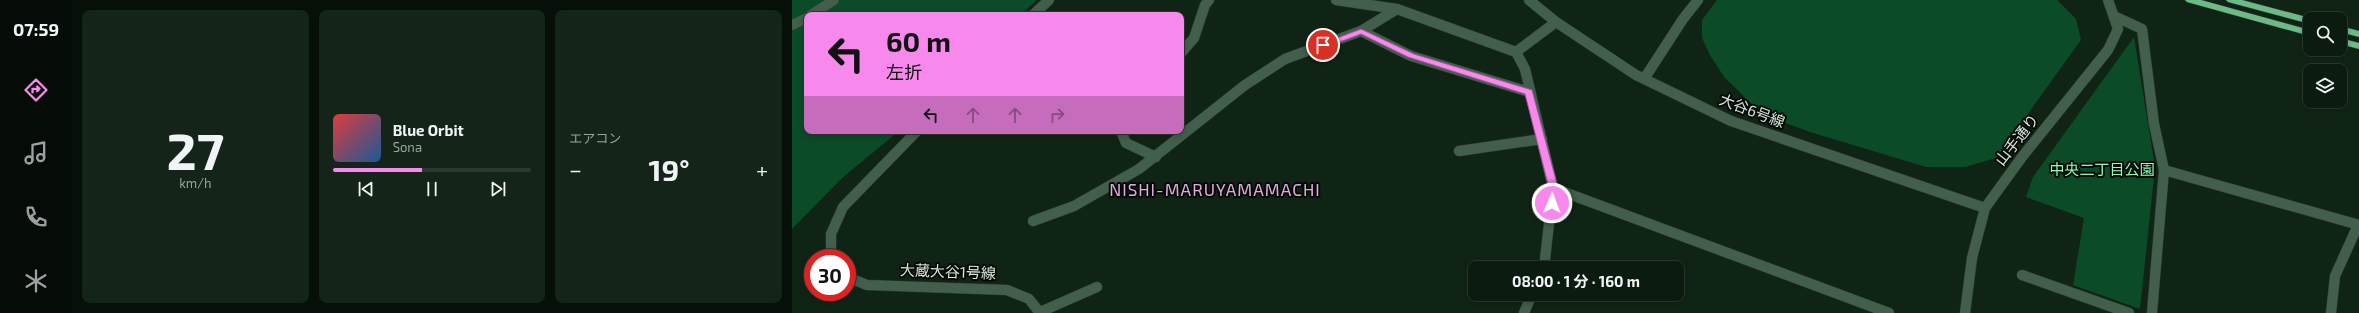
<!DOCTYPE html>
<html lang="ja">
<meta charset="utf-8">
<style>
:root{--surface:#0c1b10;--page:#152419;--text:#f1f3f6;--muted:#9aa19f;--line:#2c3930;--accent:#f788ec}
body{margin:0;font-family:"Exo 2","Noto Sans JP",sans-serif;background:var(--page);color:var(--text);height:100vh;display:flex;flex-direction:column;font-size:15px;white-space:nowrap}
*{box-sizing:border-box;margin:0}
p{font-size:13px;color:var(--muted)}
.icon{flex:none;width:22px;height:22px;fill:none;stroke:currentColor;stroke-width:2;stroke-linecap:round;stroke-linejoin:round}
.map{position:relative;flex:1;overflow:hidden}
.side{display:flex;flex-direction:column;gap:10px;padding:10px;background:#070f09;width:720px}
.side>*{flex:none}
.hud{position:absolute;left:12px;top:12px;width:380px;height:122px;border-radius:8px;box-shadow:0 2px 6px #0003,0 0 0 1px var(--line);background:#f788ec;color:#111;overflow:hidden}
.tools{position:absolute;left:1511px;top:12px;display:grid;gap:8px}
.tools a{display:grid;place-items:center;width:44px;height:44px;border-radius:8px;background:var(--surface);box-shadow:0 2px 6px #0003,0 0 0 1px var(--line);font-size:20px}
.speed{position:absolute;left:12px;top:249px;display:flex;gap:8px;font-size:20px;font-weight:700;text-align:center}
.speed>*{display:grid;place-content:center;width:52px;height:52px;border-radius:50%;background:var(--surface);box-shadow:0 2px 6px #0003,0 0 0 1px var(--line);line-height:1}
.speed .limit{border:6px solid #d22;background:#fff;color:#111}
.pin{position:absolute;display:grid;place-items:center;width:34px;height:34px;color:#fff;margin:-17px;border:2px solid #fff;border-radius:50%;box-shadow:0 1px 4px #0007}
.me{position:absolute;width:44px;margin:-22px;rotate:1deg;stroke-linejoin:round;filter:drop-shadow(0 0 3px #0008)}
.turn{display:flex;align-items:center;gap:14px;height:84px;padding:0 16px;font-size:18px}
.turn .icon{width:52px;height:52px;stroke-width:2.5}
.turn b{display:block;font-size:28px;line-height:34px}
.lanes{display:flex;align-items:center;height:38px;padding:0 16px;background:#0003;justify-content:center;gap:20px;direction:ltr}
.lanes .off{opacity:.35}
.big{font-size:30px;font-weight:700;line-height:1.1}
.side .card{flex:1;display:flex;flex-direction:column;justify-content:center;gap:6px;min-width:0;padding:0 14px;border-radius:8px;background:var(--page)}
.side .dial{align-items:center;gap:0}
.dial b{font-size:52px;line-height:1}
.song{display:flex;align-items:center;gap:12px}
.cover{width:48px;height:48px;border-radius:6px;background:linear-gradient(135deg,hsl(0 70% 55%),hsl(210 70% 35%))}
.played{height:4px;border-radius:2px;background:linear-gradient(90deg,var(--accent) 45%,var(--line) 45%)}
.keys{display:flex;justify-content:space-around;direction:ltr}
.heat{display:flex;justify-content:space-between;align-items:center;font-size:22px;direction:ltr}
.side .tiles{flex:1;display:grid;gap:10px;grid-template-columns:repeat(3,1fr)}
.trip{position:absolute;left:676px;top:261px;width:216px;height:40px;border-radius:8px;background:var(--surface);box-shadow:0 2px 6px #0003,0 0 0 1px var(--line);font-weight:700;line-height:40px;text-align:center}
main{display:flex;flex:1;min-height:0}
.tab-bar{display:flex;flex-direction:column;width:72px;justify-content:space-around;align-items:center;background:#050b06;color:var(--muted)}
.tab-bar .icon{width:28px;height:28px}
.tab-bar .current{color:var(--accent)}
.tab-bar b{font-size:18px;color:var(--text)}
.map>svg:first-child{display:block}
.green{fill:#0b4b28}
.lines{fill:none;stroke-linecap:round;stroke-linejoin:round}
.minor-casing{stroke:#2c3f32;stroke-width:11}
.highway-casing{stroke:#2c3f32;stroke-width:1}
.minor{stroke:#425f4b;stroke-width:10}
.highway{fill:#6eba87;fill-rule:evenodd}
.route{fill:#f788ec;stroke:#a15899}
.labels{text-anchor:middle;stroke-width:4;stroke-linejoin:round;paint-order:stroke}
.street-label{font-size:15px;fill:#d9e5dc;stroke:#040b06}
.park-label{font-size:15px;fill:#93fab5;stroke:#040b06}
.quarter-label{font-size:17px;letter-spacing:1px;fill:#e5a8dd;stroke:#040b06}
</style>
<main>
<nav class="tab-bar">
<b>07:59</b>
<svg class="icon current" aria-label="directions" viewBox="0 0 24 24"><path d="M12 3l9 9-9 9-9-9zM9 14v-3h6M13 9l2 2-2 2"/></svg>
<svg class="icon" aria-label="music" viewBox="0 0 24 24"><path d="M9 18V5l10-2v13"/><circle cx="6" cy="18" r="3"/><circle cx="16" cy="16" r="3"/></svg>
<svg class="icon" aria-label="phone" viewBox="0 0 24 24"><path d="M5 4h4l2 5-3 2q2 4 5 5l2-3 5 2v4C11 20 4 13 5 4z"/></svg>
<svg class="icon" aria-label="climate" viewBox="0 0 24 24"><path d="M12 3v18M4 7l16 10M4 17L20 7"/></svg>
</nav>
<section class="side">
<div class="tiles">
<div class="card dial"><b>27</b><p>km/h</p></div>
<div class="card">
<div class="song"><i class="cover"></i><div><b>Blue Orbit</b><p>Sona</p></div></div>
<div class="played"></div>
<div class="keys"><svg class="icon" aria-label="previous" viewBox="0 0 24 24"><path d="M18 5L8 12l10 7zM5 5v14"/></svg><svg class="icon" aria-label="pause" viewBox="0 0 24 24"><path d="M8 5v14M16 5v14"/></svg><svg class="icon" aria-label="next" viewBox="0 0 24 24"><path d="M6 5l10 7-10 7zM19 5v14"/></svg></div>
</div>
<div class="card"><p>エアコン</p>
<div class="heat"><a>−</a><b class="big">19°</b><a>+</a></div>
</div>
</div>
</section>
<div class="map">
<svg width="1567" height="313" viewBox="0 0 1567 313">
<rect width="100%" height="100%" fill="#102416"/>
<path class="green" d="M 0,0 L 245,0 L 228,15 L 15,15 L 15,131 L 107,131 L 50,178 L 0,229 Z
M 925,0 L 1265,0 L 1284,19 L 1289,40 L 1204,158 L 1173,167 L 1134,167 L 1018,132 L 988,121 L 962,106 L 933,78 L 919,57 L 910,38 L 910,20 Z
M 1342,37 L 1363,167 L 1348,309 L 1281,285 L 1292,218 L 1234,197 L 1241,177 Z"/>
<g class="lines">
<defs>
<path id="minor" d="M 544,0 L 605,9 L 724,52 L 733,69 L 761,188 L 752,268
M 737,0 L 764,22 L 844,75 L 939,121 L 1193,208
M 19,15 L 42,0
M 241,15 L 257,0
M 1322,16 L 1350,29 L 1362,124 L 1372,170 L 1360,313
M 0,25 L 15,18
M 569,31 L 619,56 L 737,92
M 724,52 L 764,22
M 389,53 L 402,38 L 413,5 L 417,0
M 852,79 L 891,19 L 906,0
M 329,131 L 334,143 L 364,157
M 667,151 L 750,139
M 1372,170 L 1567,225
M 761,188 L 1097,313
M 241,221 L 282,206 L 347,169 L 453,85 L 493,59 L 569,31 L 605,9
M 39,258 L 39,234 L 51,207 L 125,131
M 1230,275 L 1337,313
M 55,277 L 75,285 L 215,290 L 237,299 L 248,313
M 248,312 L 305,287
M 732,313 L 740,294
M 1173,313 L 1180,258 L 1193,208 L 1230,157 L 1316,50 L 1326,29 L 1316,0
M 1539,313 L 1543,276 L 1566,225"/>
<path id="highway" d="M 1393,0 L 1409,0 L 1518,30 L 1518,36 L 1395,2 Z
M 1434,0 L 1450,0 L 1522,19 L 1518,19 L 1518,24 L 1436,2 Z
M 1548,26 L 1567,31 L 1567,37 L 1548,32 Z
M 1548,38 L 1567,43 L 1567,49 L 1548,44 Z"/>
</defs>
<use href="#minor" class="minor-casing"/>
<use href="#highway" class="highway-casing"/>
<use href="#minor" class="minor"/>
<use href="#highway" class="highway"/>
</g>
<path class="route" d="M 569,29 L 622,54 L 740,90 L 766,188 L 763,205 L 760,206 L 755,203 L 757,188 L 733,94 L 616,57 L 569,34 L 534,47 L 527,45 Z"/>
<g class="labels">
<g class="street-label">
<text transform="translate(960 111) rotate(21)" y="5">大谷6号線</text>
<text transform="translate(1225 140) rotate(-52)" y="5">山手通り</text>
<text transform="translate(156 272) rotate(2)" y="5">大蔵大谷1号線</text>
</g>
<g class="park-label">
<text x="1310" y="175">中央二丁目公園</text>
</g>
<g class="quarter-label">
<text x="423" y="196">NISHI-MARUYAMAMACHI</text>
</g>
</g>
</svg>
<div class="tools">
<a><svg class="icon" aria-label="search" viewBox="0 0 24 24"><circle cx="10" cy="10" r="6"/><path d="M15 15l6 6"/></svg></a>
<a><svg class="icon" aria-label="layers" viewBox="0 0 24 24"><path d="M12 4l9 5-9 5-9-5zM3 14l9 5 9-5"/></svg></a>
</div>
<div class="speed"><div class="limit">30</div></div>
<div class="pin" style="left:531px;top:45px;background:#d93025"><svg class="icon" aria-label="arrive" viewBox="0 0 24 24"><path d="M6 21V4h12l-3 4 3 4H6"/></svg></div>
<svg class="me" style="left:760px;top:203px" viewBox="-20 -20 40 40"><circle r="17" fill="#f788ec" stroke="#fff" stroke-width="3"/><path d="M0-11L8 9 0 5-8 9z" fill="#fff"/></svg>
<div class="trip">08:00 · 1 分 · 160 m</div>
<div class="hud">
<div class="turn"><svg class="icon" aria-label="left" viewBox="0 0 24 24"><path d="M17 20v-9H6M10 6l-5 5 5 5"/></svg><div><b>60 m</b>左折</div></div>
<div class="lanes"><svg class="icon" aria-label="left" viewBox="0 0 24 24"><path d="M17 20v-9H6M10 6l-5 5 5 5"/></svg><svg class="icon off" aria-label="ahead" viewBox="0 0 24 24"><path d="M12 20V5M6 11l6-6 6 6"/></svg><svg class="icon off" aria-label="ahead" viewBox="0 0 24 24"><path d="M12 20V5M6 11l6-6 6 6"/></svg><svg class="icon off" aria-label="right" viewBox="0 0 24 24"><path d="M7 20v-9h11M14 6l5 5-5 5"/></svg></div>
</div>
</div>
</main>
